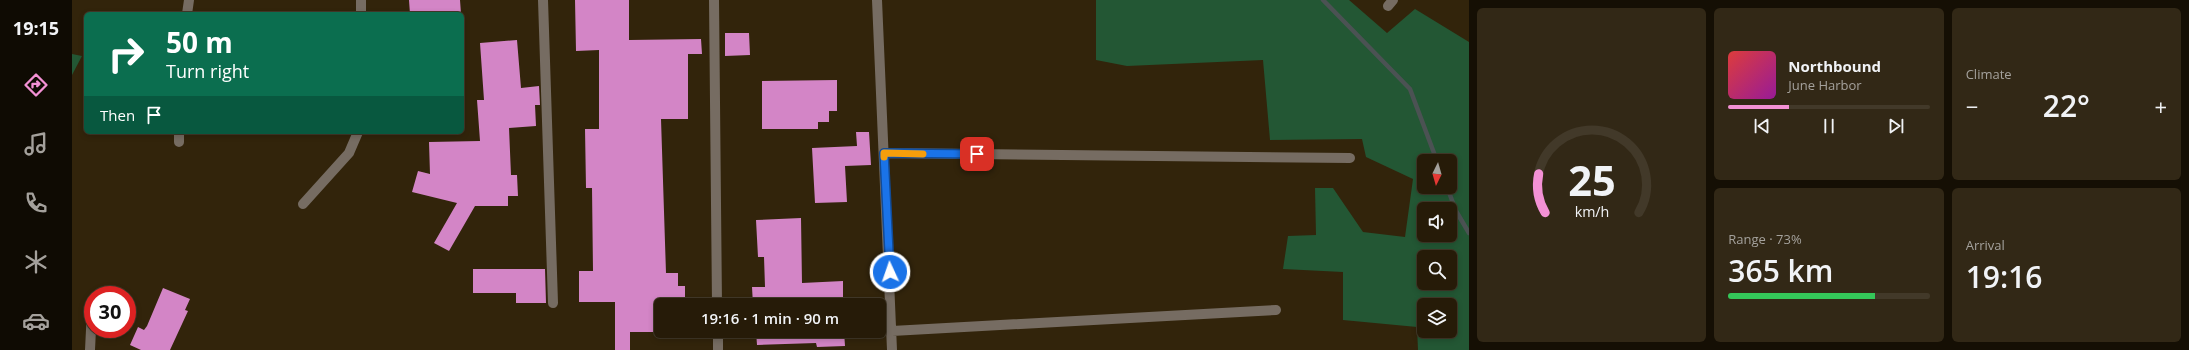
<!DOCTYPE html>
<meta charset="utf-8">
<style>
:root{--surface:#261b08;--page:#322816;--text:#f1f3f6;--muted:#a4a19c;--line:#423929;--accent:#f391d5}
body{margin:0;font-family:"Open Sans",sans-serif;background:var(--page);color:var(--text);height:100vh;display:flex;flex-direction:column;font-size:15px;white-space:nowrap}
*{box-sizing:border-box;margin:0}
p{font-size:13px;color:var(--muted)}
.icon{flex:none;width:22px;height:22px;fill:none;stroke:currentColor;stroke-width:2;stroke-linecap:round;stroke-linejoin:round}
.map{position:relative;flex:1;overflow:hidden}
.side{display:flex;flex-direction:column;gap:8px;padding:8px;background:#150f04;width:720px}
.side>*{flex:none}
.guide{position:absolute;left:12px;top:12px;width:380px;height:122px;border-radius:6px;box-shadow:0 2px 6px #0003,0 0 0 1px var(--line);background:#0b6e4f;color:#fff;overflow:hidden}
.needle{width:26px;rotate:185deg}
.fabs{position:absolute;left:1345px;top:154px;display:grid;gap:8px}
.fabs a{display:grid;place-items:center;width:40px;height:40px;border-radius:6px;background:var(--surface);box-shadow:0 2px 6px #0003,0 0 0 1px var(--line);font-size:20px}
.speed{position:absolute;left:12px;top:286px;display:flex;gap:8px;font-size:20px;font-weight:700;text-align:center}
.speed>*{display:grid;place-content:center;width:52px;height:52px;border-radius:50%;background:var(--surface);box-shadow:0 2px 6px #0003,0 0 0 1px var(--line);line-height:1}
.speed .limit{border:6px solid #d22;background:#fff;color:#111}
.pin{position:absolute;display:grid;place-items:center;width:34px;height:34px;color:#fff;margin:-17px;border-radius:8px;box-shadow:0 2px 6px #0006}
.me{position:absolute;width:44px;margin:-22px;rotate:357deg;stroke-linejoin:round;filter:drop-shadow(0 0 3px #0008)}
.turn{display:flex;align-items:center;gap:14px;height:84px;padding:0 16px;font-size:18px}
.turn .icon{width:52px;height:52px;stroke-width:2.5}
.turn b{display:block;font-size:28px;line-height:34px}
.then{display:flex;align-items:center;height:38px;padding:0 16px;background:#0003;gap:8px;font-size:15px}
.big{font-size:30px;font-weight:600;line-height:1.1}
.side .card{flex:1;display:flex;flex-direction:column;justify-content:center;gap:6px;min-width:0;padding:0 14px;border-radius:6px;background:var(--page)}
.side .dial{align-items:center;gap:0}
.dial svg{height:104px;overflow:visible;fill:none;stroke:var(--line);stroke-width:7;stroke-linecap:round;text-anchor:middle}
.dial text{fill:var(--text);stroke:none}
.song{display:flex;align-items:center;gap:12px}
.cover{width:48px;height:48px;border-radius:6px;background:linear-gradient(135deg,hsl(0 70% 55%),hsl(300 70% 35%))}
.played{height:4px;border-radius:2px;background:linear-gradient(90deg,var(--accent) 30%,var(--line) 30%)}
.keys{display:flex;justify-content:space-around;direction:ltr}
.heat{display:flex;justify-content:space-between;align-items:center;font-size:22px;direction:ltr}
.charge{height:6px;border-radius:3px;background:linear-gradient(90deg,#34c759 73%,var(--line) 0)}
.side .tiles{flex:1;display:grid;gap:8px;grid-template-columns:repeat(3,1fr)}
.card:first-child{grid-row:span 2}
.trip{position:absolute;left:582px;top:298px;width:232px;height:40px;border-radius:6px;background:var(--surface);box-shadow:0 2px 6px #0003,0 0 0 1px var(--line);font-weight:600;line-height:40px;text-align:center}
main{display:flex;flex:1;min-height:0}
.tabs{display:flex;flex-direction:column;width:72px;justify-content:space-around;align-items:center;background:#0f0b03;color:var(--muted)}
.tabs .icon{width:28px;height:28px}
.tabs .on{color:var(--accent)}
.tabs b{font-size:18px;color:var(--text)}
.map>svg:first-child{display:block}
.green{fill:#235734;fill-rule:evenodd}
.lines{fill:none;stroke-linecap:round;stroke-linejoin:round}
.stream{stroke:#4b5253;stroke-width:4.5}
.building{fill:#d385c6}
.minor{stroke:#766c62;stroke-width:10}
.route-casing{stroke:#114b97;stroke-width:10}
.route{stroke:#1a73e8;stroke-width:7}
.slow{stroke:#f59e0b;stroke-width:7}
</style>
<main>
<nav class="tabs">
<b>19:15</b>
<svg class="icon on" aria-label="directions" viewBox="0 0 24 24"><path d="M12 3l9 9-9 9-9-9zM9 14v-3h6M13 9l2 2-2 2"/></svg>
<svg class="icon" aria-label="music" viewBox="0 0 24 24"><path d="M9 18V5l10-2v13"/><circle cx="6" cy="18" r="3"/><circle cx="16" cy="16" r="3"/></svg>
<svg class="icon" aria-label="phone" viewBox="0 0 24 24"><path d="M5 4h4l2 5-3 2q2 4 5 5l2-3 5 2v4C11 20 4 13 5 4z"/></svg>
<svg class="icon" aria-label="climate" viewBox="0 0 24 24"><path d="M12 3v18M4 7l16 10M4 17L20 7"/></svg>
<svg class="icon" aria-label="car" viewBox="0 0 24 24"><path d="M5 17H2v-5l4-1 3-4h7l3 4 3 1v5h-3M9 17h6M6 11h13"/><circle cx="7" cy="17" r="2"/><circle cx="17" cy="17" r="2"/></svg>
</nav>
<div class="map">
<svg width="1397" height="350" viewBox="0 0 1397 350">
<rect width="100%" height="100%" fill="#32240b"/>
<path class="green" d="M 1024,0 L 1277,0 L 1315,33 L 1343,9 L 1397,42 L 1397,350 L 1346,350 L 1345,327 L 1271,320 L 1271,272 L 1211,269 L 1216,236 L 1244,235 L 1243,188 L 1261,188 L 1291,232 L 1333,237 L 1341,179 L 1294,157 L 1290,139 L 1198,140 L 1191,60 L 1055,66 L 1024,60 ZM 1352,161 L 1378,161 L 1378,187 L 1352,187 ZM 1352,209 L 1378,209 L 1378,235 L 1352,235 ZM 1352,257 L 1378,257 L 1378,283 L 1352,283 ZM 1352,305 L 1378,305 L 1378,331 L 1352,331 Z
M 0,54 L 10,56 L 0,75 Z"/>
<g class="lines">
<path class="stream" d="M 1251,0 L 1338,89 L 1365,161
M 1375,187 L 1384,211 L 1397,233"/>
</g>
<path class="building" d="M 337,0 L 388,0 L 389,14 L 338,14 Z
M 503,0 L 557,0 L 557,40 L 629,39 L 630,54 L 616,54 L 616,119 L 589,119 L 594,273 L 606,273 L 606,286 L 613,286 L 613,305 L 589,305 L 589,332 L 558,332 L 558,350 L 543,350 L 543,302 L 507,302 L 507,271 L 521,271 L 520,188 L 514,188 L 513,129 L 527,129 L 527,50 L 504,51 Z
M 653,33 L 677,33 L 678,55 L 653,56 Z
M 445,40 L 449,88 L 467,86 L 468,105 L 463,105 L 464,126 L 437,128 L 439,175 L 445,175 L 446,196 L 436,196 L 436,206 L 403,206 L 377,251 L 362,243 L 385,203 L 340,192 L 346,171 L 358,174 L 357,142 L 408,141 L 405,100 L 412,100 L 408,43 Z
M 765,80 L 765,111 L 757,111 L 757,122 L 746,122 L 746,129 L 690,129 L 690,81 Z
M 784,132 L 797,132 L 799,165 L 773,166 L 775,202 L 743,203 L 740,148 L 785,146 Z
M 729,218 L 730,283 L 771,281 L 771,305 L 681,305 L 680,287 L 693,287 L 692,257 L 686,257 L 684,220 Z
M 401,269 L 473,269 L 474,303 L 444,303 L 444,293 L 401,293 Z
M 91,288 L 118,299 L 113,310 L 116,311 L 98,350 L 69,350 L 58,345 L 66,327 L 72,330 L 75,326 Z
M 684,331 L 772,331 L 773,346 L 745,347 L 744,343 L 685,345 Z"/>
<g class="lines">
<path class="minor" d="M 289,0 L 289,14
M 471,0 L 481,303
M 642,0 L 645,305
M 805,0 L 820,350
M 1316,6 L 1321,0
M 115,14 L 117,0
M 107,142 L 107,132
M 812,153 L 1278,158
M 231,204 L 277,153 L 286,132
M 646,331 L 646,350
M 820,331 L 1204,310
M 18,350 L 20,309"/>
</g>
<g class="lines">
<defs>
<path id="route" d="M 818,272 L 812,153 L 905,154"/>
</defs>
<use href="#route" class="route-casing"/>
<use href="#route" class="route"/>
<path class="slow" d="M 812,157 L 812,153 L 851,154"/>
</g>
</svg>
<div class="fabs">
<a><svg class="needle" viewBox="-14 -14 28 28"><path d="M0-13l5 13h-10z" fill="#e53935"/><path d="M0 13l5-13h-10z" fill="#a4a19c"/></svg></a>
<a><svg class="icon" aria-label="sound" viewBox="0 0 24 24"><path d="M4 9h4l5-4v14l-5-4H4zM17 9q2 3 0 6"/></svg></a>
<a><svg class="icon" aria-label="search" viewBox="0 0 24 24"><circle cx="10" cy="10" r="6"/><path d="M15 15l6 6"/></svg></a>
<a><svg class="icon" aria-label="layers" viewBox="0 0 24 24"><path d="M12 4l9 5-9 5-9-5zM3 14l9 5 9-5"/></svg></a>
</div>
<div class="speed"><div class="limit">30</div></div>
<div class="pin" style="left:905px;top:154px;background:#d93025"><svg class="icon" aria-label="arrive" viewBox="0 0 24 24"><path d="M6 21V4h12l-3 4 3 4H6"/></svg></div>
<svg class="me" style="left:818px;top:272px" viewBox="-20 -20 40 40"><circle r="17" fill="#1a73e8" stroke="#fff" stroke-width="3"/><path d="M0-11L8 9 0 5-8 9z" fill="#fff"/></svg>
<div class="trip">19:16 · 1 min · 90 m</div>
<div class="guide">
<div class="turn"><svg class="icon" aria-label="right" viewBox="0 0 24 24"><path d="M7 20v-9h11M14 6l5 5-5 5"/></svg><div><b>50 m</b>Turn right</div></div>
<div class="then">Then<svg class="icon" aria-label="arrive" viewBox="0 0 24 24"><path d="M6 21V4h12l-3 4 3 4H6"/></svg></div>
</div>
</div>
<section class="side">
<div class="tiles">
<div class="card dial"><svg viewBox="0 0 100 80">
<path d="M14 69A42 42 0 1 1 86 69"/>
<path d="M14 69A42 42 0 0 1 9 39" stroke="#f391d5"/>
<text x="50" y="56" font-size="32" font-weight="700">25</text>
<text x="50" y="72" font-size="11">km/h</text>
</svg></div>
<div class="card">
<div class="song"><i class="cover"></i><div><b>Northbound</b><p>June Harbor</p></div></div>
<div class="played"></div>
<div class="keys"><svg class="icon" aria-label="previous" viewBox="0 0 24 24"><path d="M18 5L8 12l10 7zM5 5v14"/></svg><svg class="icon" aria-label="pause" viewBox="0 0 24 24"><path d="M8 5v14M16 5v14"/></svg><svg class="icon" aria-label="next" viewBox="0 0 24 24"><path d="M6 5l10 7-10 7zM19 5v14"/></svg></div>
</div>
<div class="card"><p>Climate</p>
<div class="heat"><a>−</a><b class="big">22°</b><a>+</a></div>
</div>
<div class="card"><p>Range · 73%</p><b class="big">365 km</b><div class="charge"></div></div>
<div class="card"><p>Arrival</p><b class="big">19:16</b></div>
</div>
</section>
</main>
